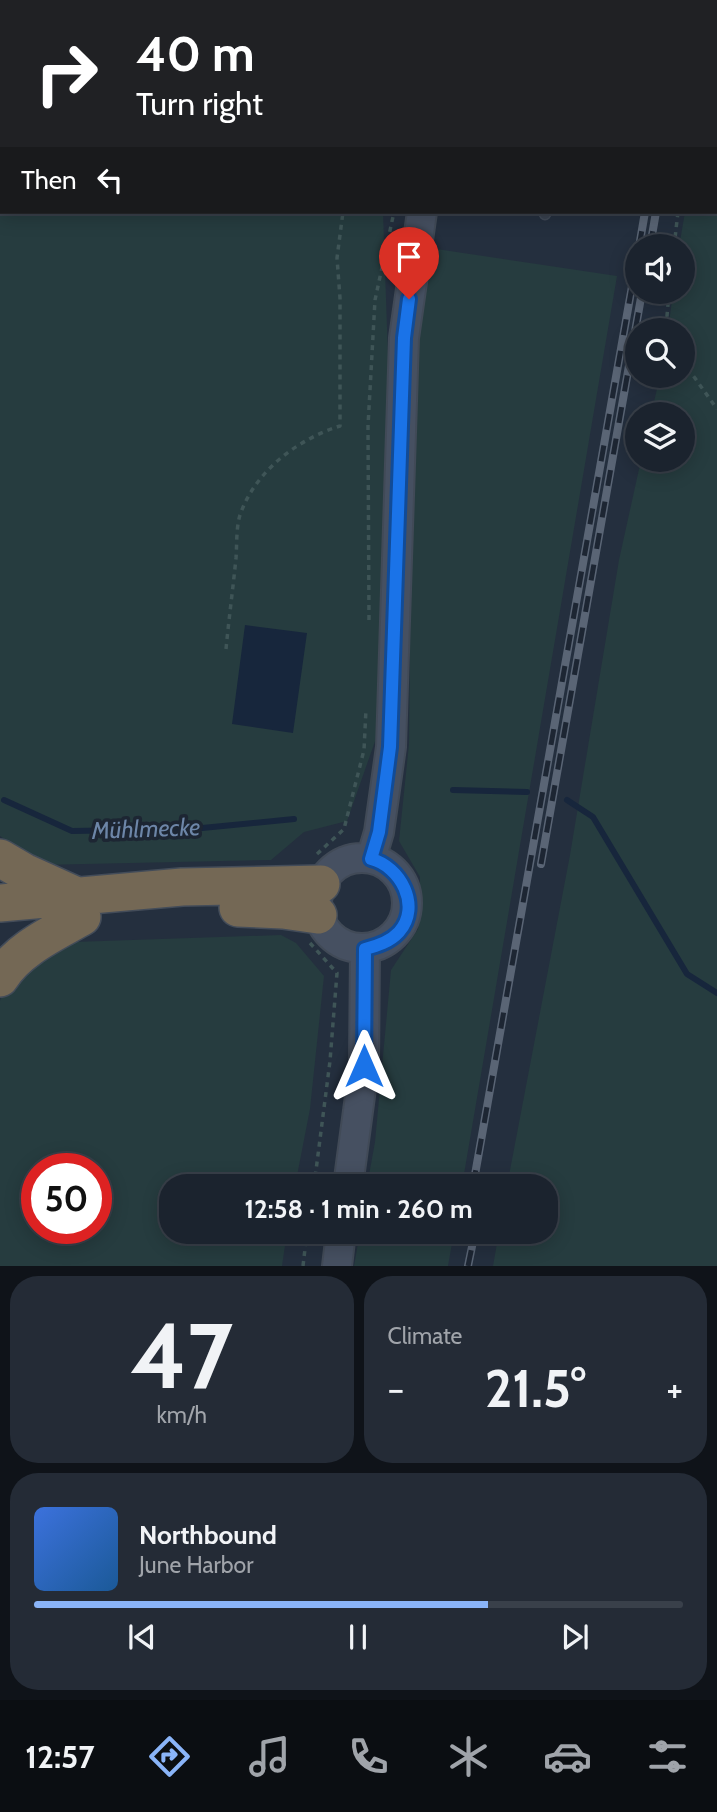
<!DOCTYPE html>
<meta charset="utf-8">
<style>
:root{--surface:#1b232e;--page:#242b36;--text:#f1f3f6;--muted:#a0a4aa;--line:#39404a;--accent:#8ab4f8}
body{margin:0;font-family:Cabin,sans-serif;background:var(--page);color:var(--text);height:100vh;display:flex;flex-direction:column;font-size:26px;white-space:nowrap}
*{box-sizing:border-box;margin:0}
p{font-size:23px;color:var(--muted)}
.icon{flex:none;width:38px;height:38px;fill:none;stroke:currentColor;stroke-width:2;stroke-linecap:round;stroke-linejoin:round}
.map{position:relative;height:1266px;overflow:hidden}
.drawer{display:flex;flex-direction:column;gap:10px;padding:10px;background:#0f1319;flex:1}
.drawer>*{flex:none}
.guide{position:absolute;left:0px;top:0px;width:718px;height:214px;box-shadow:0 4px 18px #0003,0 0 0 2px var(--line);background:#202124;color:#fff;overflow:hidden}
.fabs{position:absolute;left:625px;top:234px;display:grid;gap:14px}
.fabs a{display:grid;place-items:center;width:70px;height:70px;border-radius:50%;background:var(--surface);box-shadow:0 4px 18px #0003,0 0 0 2px var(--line);font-size:35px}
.speed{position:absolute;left:21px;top:1153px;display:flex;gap:14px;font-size:35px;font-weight:700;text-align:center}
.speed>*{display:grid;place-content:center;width:91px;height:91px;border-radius:50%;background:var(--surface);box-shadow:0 4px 18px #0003,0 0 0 2px var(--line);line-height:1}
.speed .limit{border:10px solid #d22;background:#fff;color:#111}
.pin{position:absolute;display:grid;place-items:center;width:60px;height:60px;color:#fff;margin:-72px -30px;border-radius:50% 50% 50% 0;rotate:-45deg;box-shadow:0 0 7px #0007}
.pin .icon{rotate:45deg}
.me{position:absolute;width:77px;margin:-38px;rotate:0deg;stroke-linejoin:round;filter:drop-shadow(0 0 5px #0008)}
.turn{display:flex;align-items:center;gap:24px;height:147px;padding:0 21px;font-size:32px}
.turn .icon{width:91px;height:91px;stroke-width:2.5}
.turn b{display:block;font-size:49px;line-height:60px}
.then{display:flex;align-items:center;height:66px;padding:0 21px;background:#0003;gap:14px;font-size:26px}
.big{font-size:52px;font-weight:800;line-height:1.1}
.drawer .tile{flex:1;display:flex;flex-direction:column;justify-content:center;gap:10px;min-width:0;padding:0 24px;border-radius:28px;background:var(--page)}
.drawer .dial{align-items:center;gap:0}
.dial b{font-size:91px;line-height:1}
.song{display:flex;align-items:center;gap:21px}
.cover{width:84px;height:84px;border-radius:10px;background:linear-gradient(135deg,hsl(220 70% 55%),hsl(210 70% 35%))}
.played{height:7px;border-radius:4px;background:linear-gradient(90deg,var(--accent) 70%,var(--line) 70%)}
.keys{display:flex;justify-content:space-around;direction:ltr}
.heat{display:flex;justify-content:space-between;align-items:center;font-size:38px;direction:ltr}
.drawer .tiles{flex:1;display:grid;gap:10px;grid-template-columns:1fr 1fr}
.tile:last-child{grid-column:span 2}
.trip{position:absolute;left:159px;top:1174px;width:399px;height:70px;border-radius:28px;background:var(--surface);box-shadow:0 4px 18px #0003,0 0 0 2px var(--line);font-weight:800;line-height:70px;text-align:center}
.menu{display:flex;height:112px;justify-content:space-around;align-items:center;background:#0b0e12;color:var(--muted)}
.menu .icon{width:49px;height:49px}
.menu .current{color:var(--accent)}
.menu b{font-size:32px;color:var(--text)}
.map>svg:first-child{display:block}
.green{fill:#263c3f;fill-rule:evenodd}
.water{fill:#17263c}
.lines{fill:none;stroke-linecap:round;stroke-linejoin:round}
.stream{stroke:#17263c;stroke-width:6}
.lane-casing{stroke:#414a57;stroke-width:13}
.secondary-casing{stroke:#414a57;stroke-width:32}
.highway-casing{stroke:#434c59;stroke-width:40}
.path{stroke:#3f5557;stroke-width:3.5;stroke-dasharray:5 5;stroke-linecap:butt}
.lane{stroke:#38414e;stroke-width:10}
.secondary{stroke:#465061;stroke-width:28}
.highway{stroke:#746855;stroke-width:37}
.rail-casing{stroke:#5a6575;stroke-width:8}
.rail{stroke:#1d2633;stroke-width:5;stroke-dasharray:16;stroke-linecap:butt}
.route-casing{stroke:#114b97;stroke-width:18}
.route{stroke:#1a73e8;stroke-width:12}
.labels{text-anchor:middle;stroke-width:7;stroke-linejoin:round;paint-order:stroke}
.water-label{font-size:24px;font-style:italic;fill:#6d86a8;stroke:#1d2633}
</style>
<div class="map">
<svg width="717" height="1266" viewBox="0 0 717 1266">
<rect width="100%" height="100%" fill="#242f3e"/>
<path class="green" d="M 0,0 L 114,2 L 2,2 L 2,212 L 383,212 L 391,443 L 379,730 L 347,821 L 304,832 L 271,860 L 39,865 L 0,836 Z
M 191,0 L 451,0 L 451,2 Z
M 717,27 L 717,1266 L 493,1266 L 499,1232 L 546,1232 L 546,1186 L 507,1186 L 570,855 L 619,560 L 641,460 L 682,460 L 682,415 L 651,415 L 660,376 L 682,376 L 682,331 L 668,331 L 673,292 L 682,292 L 682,247 L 679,247 L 685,212 L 716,212 Z
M 423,247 L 617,276 L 462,1186 L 367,1186 L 375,1142 L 391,970 L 418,929 L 420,877 L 399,841 L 409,744 L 413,333 Z
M 281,935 L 296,943 L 324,976 L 310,1109 L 295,1186 L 172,1186 L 172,1232 L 287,1232 L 282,1266 L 0,1266 L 0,1001 L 4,986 L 30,959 L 74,942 ZM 37,1169 L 96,1169 L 96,1228 L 37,1228 Z
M 360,1232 L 454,1232 L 448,1266 L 354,1266 Z"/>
<path class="water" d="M 245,625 L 307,633 L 293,733 L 232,724 Z"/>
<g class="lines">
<path class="stream" d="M 453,790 L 527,792
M 4,800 L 72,831 L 192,829 L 294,819
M 567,800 L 593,817 L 687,974 L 717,993"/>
<defs>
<path id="lane" d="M 578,2 L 578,0
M 545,212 L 545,214"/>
<path id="secondary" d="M 468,2 L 468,0
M317 903a45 45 0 1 1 90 0a45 45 0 1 1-90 0Z
M 371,859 L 379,832 L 391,747 L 404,338 L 422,212
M 348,1186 L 364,1066 L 365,949
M 337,1266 L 341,1232"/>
<path id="highway" d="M 0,858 L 24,872 L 77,896
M 0,903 L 182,887 L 321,884
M 238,908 L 283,910 L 318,915
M 0,978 C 18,949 54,933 82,917"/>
</defs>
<use href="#lane" class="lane-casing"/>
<use href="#secondary" class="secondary-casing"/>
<use href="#highway" class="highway-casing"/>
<path class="path" d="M 716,7 L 717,2
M 674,247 L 678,212
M 669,292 L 667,316 L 670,331
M 682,360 L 717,409
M 369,620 L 368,426 L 375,300 L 394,212
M 226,649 C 229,618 233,588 236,558 C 237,545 236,528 240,515 C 255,471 298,439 340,426 L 340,298 L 337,258 L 343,212
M 317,854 L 344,829 L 364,750 L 366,709
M 310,943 L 337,973 L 330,1061 L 314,1186
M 303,1266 L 307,1232"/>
<use href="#lane" class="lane"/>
<use href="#secondary" class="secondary"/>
<use href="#highway" class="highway"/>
<defs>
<path id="rail" d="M 682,2 L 682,0
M 692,2 L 693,0
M 639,247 L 645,212
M 650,247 L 656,212
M 541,864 L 642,292
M 473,1186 L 637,258
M 468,1266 L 475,1232"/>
</defs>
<use href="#rail" class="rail-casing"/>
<use href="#rail" class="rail"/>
</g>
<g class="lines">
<defs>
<path id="route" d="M 364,1066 L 365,949 C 377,946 390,942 399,932 C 422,906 400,866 371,859 L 379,832 L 390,747 L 404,338 L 409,299"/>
</defs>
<use href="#route" class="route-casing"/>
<use href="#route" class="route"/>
</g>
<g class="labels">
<g class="water-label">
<text transform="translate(146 829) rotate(-2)" y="8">Mühlmecke</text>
</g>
</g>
</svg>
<div class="fabs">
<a><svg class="icon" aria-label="sound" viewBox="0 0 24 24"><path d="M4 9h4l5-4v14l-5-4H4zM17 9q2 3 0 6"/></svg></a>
<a><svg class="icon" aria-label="search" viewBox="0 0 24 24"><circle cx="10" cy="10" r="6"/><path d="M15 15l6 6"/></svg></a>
<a><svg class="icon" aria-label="layers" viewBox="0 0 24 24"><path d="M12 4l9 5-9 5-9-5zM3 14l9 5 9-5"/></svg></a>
</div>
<div class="speed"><div class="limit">50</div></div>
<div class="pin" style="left:409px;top:299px;background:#d93025"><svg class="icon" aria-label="arrive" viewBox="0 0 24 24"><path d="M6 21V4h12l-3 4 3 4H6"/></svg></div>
<svg class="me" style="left:364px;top:1066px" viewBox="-20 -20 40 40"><path d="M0-17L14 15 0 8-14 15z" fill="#1a73e8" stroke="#fff" stroke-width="4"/></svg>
<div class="trip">12:58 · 1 min · 260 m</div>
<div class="guide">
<div class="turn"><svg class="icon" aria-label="right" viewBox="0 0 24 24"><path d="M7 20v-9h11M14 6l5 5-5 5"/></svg><div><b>40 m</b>Turn right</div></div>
<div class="then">Then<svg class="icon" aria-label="left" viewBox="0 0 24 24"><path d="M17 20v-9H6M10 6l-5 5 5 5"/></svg></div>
</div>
</div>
<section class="drawer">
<div class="tiles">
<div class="tile dial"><b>47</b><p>km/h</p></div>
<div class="tile"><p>Climate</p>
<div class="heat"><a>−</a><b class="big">21.5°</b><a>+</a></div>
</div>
<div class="tile">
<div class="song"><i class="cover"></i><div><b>Northbound</b><p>June Harbor</p></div></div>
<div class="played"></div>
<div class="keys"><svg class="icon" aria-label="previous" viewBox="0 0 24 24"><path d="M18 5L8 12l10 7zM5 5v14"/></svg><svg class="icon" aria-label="pause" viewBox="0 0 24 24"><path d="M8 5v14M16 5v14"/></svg><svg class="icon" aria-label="next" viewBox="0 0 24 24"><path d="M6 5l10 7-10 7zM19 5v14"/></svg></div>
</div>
</div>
</section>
<nav class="menu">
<b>12:57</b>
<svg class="icon current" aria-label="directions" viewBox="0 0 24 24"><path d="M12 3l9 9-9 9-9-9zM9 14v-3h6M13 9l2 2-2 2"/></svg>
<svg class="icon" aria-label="music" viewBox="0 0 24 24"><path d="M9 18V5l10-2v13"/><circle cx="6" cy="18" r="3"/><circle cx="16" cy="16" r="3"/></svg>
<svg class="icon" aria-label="phone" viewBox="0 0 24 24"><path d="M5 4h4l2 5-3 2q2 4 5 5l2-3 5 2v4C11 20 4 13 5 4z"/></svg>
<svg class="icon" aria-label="climate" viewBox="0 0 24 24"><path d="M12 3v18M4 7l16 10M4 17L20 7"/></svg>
<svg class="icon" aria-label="car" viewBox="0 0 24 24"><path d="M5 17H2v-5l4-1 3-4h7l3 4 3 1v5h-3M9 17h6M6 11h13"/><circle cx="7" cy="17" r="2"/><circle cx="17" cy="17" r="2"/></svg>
<svg class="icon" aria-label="filters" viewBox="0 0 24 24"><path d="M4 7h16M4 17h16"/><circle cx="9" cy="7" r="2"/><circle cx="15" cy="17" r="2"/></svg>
</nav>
